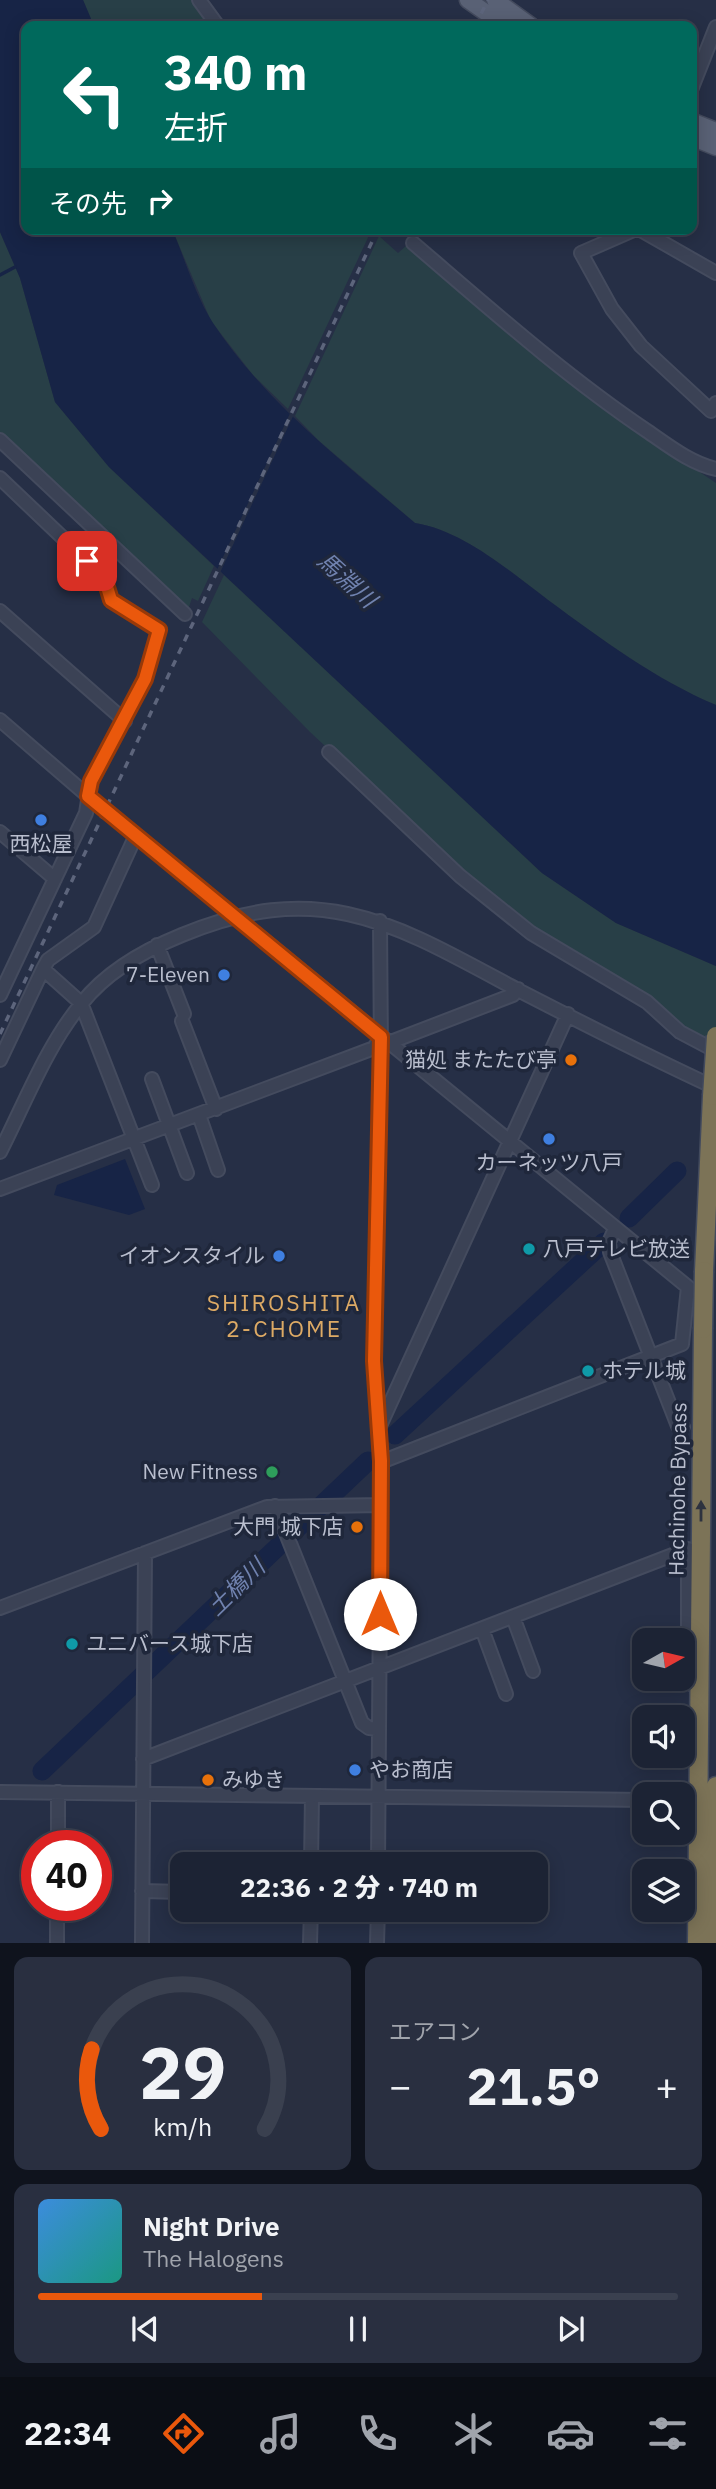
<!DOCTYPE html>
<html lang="ja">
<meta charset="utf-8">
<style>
:root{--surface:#1c2334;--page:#292f40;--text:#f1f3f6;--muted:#a0a4ac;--line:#3a404f;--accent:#ea580c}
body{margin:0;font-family:"IBM Plex Sans","Noto Sans JP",sans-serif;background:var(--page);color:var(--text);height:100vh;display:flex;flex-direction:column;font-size:26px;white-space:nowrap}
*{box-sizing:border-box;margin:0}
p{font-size:23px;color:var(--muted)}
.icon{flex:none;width:38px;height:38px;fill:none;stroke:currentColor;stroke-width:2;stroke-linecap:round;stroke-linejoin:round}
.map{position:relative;height:1943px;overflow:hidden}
.side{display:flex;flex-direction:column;gap:14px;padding:14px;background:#0f131d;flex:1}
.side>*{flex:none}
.top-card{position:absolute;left:21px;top:21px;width:676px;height:214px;border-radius:14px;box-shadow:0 4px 18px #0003,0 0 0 2px var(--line);background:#00695c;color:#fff;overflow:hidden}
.needle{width:46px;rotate:82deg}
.buttons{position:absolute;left:632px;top:1628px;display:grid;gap:14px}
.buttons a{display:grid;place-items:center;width:63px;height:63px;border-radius:14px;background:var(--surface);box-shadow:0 4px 18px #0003,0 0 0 2px var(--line);font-size:35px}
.speed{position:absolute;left:21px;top:1830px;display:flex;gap:14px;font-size:35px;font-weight:700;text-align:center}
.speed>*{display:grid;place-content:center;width:91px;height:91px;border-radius:50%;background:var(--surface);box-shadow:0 4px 18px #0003,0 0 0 2px var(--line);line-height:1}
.speed .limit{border:10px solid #d22;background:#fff;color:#111}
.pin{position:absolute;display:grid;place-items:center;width:60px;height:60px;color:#fff;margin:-30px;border-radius:14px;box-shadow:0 4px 10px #0006}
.me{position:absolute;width:77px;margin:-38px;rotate:0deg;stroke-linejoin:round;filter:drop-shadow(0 0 5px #0008)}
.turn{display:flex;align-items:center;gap:24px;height:147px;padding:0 28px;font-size:32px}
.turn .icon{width:91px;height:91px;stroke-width:2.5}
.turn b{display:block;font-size:49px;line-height:60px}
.then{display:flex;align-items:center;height:66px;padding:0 28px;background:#0003;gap:14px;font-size:26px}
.big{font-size:52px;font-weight:800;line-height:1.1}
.side .card{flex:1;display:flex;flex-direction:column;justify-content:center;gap:10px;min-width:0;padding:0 24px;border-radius:14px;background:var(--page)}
.side .dial{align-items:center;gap:0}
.dial svg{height:182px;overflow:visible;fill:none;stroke:var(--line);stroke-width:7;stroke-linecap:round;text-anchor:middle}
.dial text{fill:var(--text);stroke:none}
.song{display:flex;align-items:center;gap:21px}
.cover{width:84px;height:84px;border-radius:10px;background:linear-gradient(135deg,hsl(210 70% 55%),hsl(170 70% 35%))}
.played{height:7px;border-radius:4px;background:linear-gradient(90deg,var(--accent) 35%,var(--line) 35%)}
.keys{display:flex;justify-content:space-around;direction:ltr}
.heat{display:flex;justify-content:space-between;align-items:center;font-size:38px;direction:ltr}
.side .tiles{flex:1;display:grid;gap:14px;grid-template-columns:1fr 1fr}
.card:last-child{grid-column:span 2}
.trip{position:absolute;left:170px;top:1852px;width:378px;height:70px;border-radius:14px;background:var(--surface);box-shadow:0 4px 18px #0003,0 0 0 2px var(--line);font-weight:800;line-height:70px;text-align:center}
.tab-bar{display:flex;height:112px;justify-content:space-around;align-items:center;background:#0b0e15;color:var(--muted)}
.tab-bar .icon{width:49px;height:49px}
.tab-bar .active{color:var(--accent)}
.tab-bar b{font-size:32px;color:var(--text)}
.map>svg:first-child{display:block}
.green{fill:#283f47}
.water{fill:#172446}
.pier{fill:#262f46}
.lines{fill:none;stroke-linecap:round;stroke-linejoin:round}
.stream{stroke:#172446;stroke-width:3.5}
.river{stroke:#172446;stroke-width:19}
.minor-casing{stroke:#444b5e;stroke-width:16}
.major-casing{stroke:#444b5e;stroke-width:19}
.highway-casing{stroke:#424a5d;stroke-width:21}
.minor{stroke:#3b4255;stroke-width:12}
.major{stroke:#596175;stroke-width:16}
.highway{stroke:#7c7357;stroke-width:18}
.rail{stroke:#5d657c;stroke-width:3.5;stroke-dasharray:7 7;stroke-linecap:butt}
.highway-bridge-casing{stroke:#424a5d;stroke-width:21;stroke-linecap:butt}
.highway-bridge{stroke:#7c7357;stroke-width:18}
.oneway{fill:#2d323f}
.route-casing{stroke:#983908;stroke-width:18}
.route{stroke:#ea580c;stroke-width:12}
.shop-dot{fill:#3f7fe0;stroke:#1f273b;stroke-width:2.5}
.food-dot{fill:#e8710a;stroke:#1f273b;stroke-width:2.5}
.culture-dot{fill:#0f9aa8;stroke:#1f273b;stroke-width:2.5}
.leisure-dot{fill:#2e9e5b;stroke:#1f273b;stroke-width:2.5}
.labels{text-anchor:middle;stroke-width:7;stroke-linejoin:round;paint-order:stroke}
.poi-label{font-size:21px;fill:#b9bece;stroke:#1f273b;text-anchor:end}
.street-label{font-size:21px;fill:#b9bece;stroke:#1f273b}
.water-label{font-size:23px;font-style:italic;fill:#7082af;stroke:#1f273b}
.neighbourhood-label{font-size:23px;letter-spacing:2px;fill:#ddaa65;stroke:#1f273b}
</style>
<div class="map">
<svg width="716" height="1943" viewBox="0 0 716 1943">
<rect width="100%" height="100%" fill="#262f46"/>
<path class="green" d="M 83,0 L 194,0 L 212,26 L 94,26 Z
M 172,229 L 372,229 L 288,409 L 253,375 L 211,321 Z
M 0,232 L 20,278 L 55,402 L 109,467 L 214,566 L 198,601 L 192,598 L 188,610 L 0,433 Z
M 379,236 L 398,253 L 406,246 C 505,332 607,410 716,483 L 716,705 C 656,680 601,639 548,600 C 509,571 464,531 415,523 L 318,440 L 295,416 Z
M 224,575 L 542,873 L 616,923 L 716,966 L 716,1043 L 683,1027 L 533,930 L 463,874 L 310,732 L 202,622 Z"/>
<path class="water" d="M 0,0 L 83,0 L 94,26 L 26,26 L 26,229 L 172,229 C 185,259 195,295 213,323 C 265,402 343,462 415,523 C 464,531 509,571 548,600 C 601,639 656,680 716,705 L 716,966 L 616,923 L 542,873 L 109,467 L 55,402 L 20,278 L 0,232 Z
M 125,1159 L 145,1209 L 129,1215 L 54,1195 L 57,1185 Z"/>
<path class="pier" d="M 292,409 L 295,412 L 219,575 L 216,572 Z"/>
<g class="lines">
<path class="stream" d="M 0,275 L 15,267"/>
<path class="river" d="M 629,1218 L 677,1171
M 395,1435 L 604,1242
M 42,1771 L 368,1461"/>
<defs>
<path id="minor" d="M 199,0 L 218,26
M 691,90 L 716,27
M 636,229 L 581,253 L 612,309 L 641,346 L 711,411 L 716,403
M 639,229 L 716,273
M 413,243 C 489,308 564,375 647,431 C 669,446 690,463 716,469
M 0,440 L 185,614
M 0,478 L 104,577 L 111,600 L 159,630 L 145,679 L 91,781 L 86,813 L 0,995
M 0,611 L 125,721
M 0,720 L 88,796 L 694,1292
M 329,752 L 460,876 L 531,933 L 647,1002 L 680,1032 L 716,1051
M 0,832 L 55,879
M 157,945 L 184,1014
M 43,969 L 48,960 L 94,927 L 136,835
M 182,1021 L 216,1109
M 388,1043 L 513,995 L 518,989
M 0,1060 L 43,969 L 81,1003 L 152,1185
M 152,1079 L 187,1173
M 199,1115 L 218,1170
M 0,1152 C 25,1103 47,1045 82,1003 C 107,971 145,950 182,935 C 321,877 395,924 516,989 C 582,1023 649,1057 716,1088
M 0,1189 L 374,1048 L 381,1037
M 615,1229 L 609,1242 L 610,1252 L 678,1426 L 683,1427
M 379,1428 L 568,1014
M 381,1462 L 682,1344 L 688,1287
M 275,1506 L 362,1723 L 369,1728 L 379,1729
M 0,1608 L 267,1507 L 381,1505
M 513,1617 L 533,1671
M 482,1629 L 506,1694
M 143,1759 L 688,1549 L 688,1682 L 700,1689
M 0,1792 L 644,1800
M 682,1800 L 707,1800
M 58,1846 L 58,1792
M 311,1864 L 312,1796
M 378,1864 L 381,1461 L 374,1361 L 381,1054 L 380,921
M 142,1891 L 182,1892
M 57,1943 L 57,1906
M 142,1943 L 145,1553
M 310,1943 L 311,1909
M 377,1943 L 378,1909"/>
<path id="major" d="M 468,0 L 505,26
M 495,0 L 531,26
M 691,121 L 716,131
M 691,137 L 716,147"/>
<path id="highway" d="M 704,1271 L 712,1096
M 697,1943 L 703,1329
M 714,1943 L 716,1786"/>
</defs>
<use href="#minor" class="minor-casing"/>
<use href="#major" class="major-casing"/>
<use href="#highway" class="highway-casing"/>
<use href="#minor" class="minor"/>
<use href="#major" class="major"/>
<use href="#highway" class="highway"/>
<path class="rail" d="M 475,26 L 488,0
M 0,1034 L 378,229"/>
<defs>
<path id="highway-bridge" d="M 712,1096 L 716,1036
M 703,1329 L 704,1271"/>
</defs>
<use href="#highway-bridge" class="highway-bridge-casing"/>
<use href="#highway-bridge" class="highway-bridge"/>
</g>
<defs><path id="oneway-solid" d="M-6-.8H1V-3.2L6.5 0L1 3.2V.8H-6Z" transform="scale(1.75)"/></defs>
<use class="oneway" href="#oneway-solid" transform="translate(701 1511) rotate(-90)"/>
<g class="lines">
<defs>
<path id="route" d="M 87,561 L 104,577 L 111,600 L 159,630 L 145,679 L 91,781 L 88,796 L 381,1037 L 374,1361 L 381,1461 L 380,1614"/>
</defs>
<use href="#route" class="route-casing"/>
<use href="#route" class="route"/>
</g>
<g class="shop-dot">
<circle cx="41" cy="820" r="7"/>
<circle cx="224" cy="975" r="7"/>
<circle cx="549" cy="1139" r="7"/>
<circle cx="279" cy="1256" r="7"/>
<circle cx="355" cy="1770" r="7"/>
</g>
<g class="food-dot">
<circle cx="571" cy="1060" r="7"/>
<circle cx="357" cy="1527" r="7"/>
<circle cx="208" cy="1780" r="7"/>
</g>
<g class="culture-dot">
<circle cx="529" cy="1249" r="7"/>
<circle cx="588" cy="1371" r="7"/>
<circle cx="72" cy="1644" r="7"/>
</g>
<circle class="leisure-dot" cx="272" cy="1472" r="7"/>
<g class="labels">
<g class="poi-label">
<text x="41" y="851" text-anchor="middle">西松屋</text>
<text x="210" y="982">7-Eleven</text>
<text x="557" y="1067">猫処 またたび亭</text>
<text x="549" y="1170" text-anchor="middle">カーネッツ八戸</text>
<text x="543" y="1256" text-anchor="start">八戸テレビ放送</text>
<text x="265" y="1263">イオンスタイル</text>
<text x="602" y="1378" text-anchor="start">ホテル城</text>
<text x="258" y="1479">New Fitness</text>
<text x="343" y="1534">大門 城下店</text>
<text x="86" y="1651" text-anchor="start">ユニバース城下店</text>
<text x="369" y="1777" text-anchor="start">やお商店</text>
<text x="222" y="1787" text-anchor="start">みゆき</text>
</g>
<g class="street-label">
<text transform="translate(678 1489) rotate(-89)" y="7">Hachinohe Bypass</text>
</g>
<g class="water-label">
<text transform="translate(347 580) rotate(42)" y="8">馬淵川</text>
<text transform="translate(236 1587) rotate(-44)" y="8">土橋川</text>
</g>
<g class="neighbourhood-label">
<text x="284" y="1311">SHIROSHITA<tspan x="284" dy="26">2-CHOME</tspan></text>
</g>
</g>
</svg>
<div class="buttons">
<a><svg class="needle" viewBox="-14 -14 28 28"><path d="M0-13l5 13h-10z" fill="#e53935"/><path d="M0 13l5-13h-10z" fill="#a0a4ac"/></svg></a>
<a><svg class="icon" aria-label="sound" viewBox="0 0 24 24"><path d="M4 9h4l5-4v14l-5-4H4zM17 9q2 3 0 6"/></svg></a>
<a><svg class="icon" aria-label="search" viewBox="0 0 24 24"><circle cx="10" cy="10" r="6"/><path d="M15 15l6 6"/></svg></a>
<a><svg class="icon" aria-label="layers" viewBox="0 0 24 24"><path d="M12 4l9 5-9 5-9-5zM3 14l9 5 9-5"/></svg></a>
</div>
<div class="speed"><div class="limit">40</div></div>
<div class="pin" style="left:87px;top:561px;background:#d93025"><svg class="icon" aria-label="arrive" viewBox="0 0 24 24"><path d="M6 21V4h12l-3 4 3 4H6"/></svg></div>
<svg class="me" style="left:380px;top:1614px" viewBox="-20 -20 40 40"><circle r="19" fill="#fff"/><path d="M0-13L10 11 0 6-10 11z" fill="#ea580c"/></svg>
<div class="trip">22:36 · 2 分 · 740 m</div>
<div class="top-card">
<div class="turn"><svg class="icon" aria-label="left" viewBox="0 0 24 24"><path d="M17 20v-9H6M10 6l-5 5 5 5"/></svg><div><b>340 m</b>左折</div></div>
<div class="then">その先<svg class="icon" aria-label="right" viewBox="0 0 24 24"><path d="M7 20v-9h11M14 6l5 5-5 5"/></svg></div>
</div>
</div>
<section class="side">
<div class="tiles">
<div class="card dial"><svg viewBox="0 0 100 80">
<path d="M14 69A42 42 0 1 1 86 69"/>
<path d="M14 69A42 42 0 0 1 10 34" stroke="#ea580c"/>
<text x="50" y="56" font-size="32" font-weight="700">29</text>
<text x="50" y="72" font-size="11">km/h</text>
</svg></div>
<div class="card"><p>エアコン</p>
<div class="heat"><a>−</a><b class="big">21.5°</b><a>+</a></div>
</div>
<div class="card">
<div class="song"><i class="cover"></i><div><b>Night Drive</b><p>The Halogens</p></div></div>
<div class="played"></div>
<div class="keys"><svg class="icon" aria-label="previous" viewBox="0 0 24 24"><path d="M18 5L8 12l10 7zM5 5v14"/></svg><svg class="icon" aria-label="pause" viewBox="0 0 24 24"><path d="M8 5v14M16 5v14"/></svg><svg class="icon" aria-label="next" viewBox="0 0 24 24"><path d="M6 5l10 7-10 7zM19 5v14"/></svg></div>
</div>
</div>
</section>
<nav class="tab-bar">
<b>22:34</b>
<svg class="icon active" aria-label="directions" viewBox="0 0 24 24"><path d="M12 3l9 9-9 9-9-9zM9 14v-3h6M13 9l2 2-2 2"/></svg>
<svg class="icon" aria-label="music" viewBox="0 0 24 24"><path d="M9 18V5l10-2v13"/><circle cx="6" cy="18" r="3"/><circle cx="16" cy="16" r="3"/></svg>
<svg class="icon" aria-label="phone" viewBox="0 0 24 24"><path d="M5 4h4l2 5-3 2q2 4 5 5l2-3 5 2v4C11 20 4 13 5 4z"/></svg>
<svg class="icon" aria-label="climate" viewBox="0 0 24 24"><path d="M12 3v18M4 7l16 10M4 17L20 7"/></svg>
<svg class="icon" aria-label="car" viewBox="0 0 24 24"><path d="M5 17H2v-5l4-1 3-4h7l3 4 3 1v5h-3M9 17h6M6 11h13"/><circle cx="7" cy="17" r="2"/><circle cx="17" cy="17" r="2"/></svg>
<svg class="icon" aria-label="filters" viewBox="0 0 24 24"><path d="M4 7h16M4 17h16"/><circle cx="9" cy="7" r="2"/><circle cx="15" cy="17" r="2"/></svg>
</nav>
